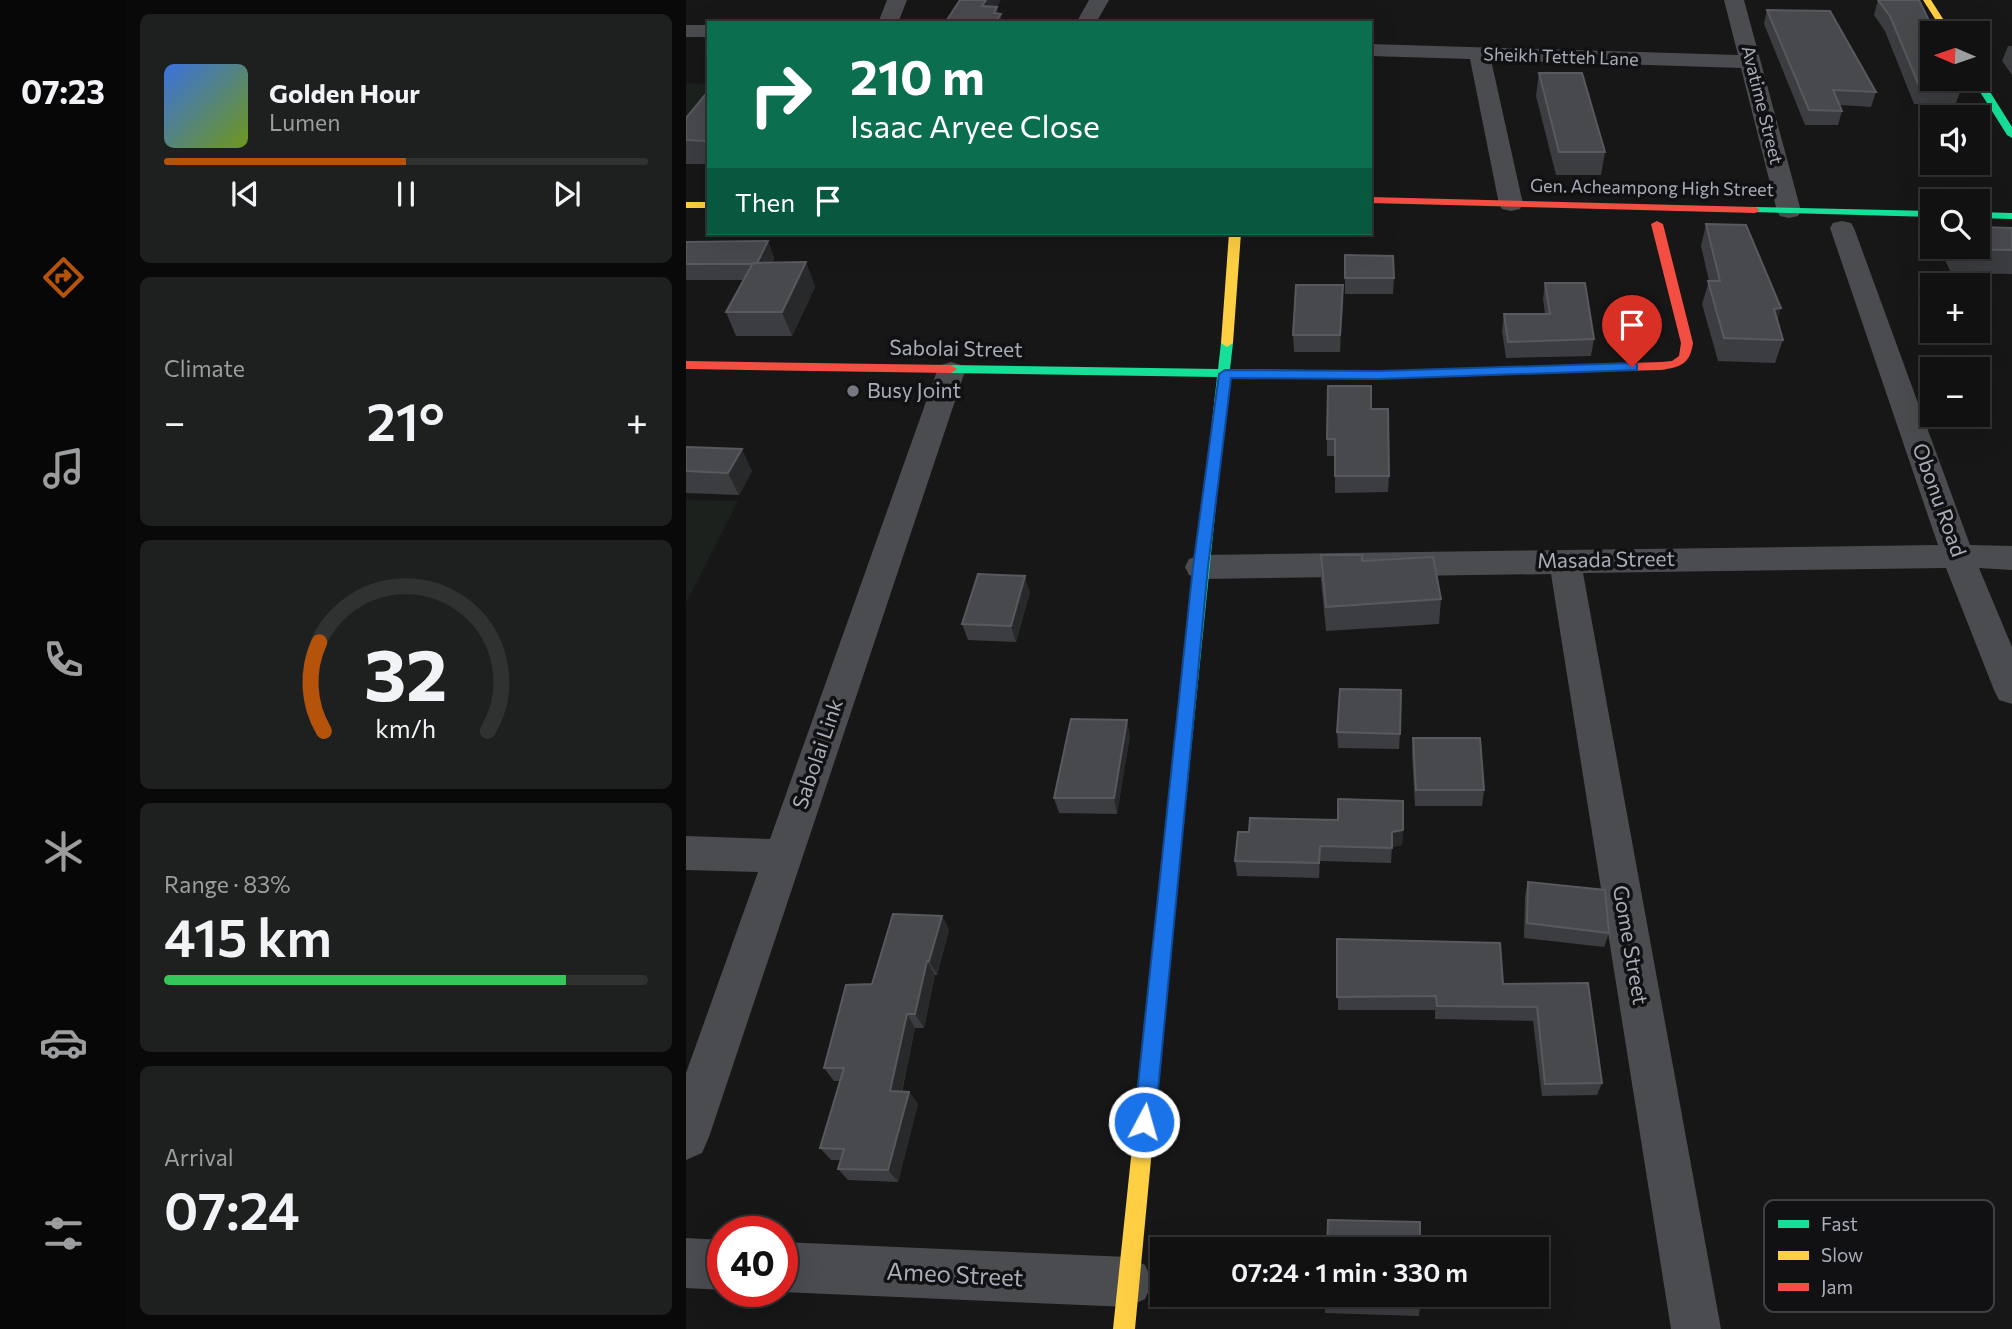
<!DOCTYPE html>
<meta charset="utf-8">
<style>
:root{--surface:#111;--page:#1e1f1f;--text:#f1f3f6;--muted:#9c9d9f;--line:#303131;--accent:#b45309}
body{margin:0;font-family:Commissioner,sans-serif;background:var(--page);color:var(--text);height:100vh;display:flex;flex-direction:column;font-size:26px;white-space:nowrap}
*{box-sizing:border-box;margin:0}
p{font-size:23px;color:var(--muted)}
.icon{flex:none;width:38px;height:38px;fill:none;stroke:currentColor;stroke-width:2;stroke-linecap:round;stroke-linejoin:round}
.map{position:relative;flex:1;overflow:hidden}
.side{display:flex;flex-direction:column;gap:14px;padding:14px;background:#090909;width:560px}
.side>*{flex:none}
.banner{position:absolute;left:21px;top:21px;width:665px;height:214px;border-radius:0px;box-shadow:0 7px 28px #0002,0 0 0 2px var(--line);background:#0b6e4f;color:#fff;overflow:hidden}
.needle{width:46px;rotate:272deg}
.tools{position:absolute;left:1234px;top:21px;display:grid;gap:14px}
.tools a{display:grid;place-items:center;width:70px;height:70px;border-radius:0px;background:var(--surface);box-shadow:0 7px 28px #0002,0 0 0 2px var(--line);font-size:35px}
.speed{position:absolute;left:21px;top:1216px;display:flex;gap:14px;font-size:35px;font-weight:700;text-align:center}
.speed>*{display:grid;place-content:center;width:91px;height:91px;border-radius:50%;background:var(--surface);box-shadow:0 7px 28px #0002,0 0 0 2px var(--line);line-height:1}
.speed .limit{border:10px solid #d22;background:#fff;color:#111}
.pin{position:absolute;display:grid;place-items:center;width:60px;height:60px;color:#fff;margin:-72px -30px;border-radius:50% 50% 50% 0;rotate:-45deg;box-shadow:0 0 7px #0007}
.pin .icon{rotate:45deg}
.me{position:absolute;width:77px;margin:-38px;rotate:6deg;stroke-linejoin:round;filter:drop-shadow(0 0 5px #0008)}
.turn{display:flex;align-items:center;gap:24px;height:147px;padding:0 28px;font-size:32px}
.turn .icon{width:91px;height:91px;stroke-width:2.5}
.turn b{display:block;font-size:49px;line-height:60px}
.then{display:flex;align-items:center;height:66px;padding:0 28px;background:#0003;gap:14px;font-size:26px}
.big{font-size:52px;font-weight:600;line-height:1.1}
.side .tile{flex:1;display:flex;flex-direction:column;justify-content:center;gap:10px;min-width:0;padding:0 24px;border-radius:10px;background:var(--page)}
.side .dial{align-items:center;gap:0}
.dial svg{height:182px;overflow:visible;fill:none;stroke:var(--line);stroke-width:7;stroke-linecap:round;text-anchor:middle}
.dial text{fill:var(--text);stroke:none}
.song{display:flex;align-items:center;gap:21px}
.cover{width:84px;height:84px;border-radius:10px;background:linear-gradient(135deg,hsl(220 70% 55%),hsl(80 70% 35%))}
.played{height:7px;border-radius:4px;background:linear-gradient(90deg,var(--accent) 50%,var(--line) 50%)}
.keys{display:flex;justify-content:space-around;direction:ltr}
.heat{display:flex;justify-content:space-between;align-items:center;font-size:38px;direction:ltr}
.charge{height:10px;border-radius:5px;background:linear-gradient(90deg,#34c759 83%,var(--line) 0)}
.trip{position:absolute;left:464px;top:1237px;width:399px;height:70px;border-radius:0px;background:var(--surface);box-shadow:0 7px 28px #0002,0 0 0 2px var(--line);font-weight:600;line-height:70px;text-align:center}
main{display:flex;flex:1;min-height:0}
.dock{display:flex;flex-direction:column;width:126px;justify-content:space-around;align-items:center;background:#070707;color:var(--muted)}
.dock .icon{width:49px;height:49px}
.dock .on{color:var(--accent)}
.dock b{font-size:32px;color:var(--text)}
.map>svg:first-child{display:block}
.green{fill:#1b211c}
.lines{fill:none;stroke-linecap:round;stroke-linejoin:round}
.street{fill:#4b4c50;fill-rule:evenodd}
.fast{fill:#16e098;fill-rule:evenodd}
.slow{fill:#ffcf43;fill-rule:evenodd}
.jam{fill:#f24e42;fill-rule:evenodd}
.wall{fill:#3c3d40}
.shaded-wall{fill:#28292a}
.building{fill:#48494d;stroke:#57595e;stroke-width:2}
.route{fill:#1a73e8;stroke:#114b97;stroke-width:2}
.poi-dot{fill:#757880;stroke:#111113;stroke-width:2.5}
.labels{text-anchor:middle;stroke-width:7;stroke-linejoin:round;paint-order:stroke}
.far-street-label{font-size:18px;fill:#a8adb8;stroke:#111113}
.street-label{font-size:21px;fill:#a8adb8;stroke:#111113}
.poi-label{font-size:21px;fill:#a8adb8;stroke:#111113;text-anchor:start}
.near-street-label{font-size:24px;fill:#a8adb8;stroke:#111113}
.key{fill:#111113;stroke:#3e4045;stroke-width:2}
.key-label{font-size:19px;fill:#a8adb8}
</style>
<main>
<nav class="dock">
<b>07:23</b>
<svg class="icon on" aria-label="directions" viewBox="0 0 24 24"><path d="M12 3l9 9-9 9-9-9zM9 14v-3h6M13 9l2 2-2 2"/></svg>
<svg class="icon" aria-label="music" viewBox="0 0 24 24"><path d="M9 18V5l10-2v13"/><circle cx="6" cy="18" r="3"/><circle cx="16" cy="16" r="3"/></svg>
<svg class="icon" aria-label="phone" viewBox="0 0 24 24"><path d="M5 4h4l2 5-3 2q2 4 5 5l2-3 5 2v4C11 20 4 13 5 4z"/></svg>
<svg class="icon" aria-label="climate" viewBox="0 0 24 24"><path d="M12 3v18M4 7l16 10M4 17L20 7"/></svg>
<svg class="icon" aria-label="car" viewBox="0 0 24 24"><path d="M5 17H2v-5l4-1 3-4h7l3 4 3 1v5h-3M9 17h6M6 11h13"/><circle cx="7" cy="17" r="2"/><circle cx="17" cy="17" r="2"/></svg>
<svg class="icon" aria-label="filters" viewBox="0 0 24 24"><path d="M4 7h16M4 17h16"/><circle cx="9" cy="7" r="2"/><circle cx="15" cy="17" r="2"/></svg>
</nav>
<section class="side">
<div class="tile">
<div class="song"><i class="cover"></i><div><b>Golden Hour</b><p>Lumen</p></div></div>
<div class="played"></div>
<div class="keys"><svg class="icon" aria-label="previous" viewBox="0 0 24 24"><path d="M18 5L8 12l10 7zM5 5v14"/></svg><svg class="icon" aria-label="pause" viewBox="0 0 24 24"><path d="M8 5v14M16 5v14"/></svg><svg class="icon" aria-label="next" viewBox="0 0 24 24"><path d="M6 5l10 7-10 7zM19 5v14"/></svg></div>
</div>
<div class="tile"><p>Climate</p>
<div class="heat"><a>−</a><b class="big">21°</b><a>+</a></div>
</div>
<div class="tile dial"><svg viewBox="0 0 100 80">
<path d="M14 69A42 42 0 1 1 86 69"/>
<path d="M14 69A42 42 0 0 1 12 30" stroke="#b45309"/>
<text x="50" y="56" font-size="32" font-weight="700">32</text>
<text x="50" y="72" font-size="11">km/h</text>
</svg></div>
<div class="tile"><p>Range · 83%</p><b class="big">415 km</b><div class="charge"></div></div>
<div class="tile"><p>Arrival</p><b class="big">07:24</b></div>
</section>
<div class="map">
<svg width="1326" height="1329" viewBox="0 0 1326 1329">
<rect width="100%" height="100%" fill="#171717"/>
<path class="green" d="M 0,83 L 23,84 L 23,93 L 0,119 Z
M 0,500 L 52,501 L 0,603 Z"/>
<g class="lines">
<path class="street" d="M 201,0 L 221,0 L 212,23 L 192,23 Z
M 403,0 L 423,0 L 410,23 L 390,23 Z
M 1038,0 L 1058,0 L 1115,211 L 1112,216 L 1103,218 L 1094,216 L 1091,211 L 1055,68 L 805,60 L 837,204 L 834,209 L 825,211 L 816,209 L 813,204 L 784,59 L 684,56 L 684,44 L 1052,55 Z
M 0,25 L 23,25 L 23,37 L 0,37 Z
M 1156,221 L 1165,223 L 1168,228 L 1284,545 L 1326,546 L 1326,570 L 1293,568 L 1326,647 L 1326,704 L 1313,700 L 1308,690 L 1260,568 L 897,573 L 1035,1329 L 985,1329 L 865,574 L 515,579 L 503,575 L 499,567 L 503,559 L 515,555 L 1252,545 L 1144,228 L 1147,223 Z
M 265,362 L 275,365 L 279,371 L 23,1137 L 16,1153 L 0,1160 L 0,1073 L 72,872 L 0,870 L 0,836 L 84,839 L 251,371 L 255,365 Z
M 0,1238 L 37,1240 L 37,1290 L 0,1288 Z
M 96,1242 L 442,1257 L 459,1265 L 467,1282 L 459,1299 L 442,1307 L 96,1292 Z"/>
<path class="fast" d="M 1292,76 L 1296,79 L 1326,127 L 1326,138 L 1321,135 L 1286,79 L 1292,79 Z
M 1069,207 L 1246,211 L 1246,217 L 1065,212 L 1065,208 Z
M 1292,212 L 1326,213 L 1326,219 L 1292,218 Z
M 541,339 L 547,343 L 544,369 L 693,371 L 815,367 L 821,371 L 815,375 L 693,379 L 543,377 L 485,948 L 483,954 L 476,957 L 469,954 L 467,948 L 531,377 L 265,373 L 259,369 L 265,365 L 532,369 L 535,343 Z"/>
<path class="slow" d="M 1237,0 L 1245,0 L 1266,33 L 1258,33 Z
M 0,202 L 23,202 L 23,208 L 0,208 Z
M 543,233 L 555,233 L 547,343 L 541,347 L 535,343 Z
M 476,939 L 483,942 L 485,948 L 449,1329 L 427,1329 L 467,948 L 469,942 Z"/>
<path class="jam" d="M 684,197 L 1069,207 L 1074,210 L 1069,213 L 684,203 Z
M 971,221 L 977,224 L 1007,343 C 1004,364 995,367 975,370 L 811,374 L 809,371 L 815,367 L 975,362 L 986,361 L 993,356 L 995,343 L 965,224 Z
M 0,361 L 265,365 L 271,369 L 265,373 L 0,369 Z"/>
</g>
<path class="wall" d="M 1192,0 L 1275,90 L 1269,105 L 1228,104 L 1199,31 L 1188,15 Z
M 1081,10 L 1190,92 L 1185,107 L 1154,105 L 1156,111 L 1152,125 L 1119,125 L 1078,24 Z
M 1322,46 L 1326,46 L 1326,75 L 1316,61 Z
M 853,73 L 919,152 L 915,175 L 870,175 L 850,96 Z
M 23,90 L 23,164 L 0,164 L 0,118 Z
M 1020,224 L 1095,308 L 1091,320 L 1097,340 L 1089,363 L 1032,361 L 1016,304 L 1023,281 L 1015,246 Z
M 1326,228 L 1326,274 L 1265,273 L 1255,251 L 1257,247 L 1292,247 Z
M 82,241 L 88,258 L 86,263 L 120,262 L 129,287 L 106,336 L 50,336 L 40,312 L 57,280 L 0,280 L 0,242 Z
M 659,255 L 708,278 L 707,294 L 659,294 Z
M 859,283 L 908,339 L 905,356 L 820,358 L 816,331 L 818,314 L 859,314 L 857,299 Z
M 657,301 L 654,352 L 608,352 L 607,335 Z
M 685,409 L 703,476 L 702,492 L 649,493 L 649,456 L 641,456 L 641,439 Z
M 0,447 L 66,471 L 53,495 L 0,493 Z
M 635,555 L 676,561 L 755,599 L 753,624 L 640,631 L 635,580 Z
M 344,592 L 330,642 L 282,640 L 276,624 Z
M 651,732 L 714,734 L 713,749 L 652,748 Z
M 444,735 L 431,814 L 373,813 L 368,798 Z
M 727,738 L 798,790 L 796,806 L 729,806 L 726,754 Z
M 717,830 L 716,845 L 706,847 L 705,863 L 634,861 L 633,878 L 551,876 L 549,861 Z
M 842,882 L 923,933 L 918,947 L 838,938 L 839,896 Z
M 256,916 L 263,930 L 251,975 L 249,975 L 238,1028 L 229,1028 L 216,1092 L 223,1092 L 232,1104 L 212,1182 L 162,1180 L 152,1169 L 155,1160 L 145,1160 L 134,1148 L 155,1081 L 148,1081 L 138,1068 L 186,984 Z
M 651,939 L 817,984 L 902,983 L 916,1083 L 911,1095 L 856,1096 L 847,1021 L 749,1019 L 749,1010 L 652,1010 Z
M 639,1305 L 734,1307 L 733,1316 L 639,1313 Z"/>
<path class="shaded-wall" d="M 300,0 L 315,0 L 302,23 L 296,6 Z
M 311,7 L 313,16 L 315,14 L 316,23 L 309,23 L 308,13 Z
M 82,241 L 88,258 L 77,280 L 70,264 Z
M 120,262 L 129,287 L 106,336 L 96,312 Z
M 657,285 L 657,301 L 654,352 L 654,335 Z
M 1095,308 L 1088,331 L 1088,309 Z
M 56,449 L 66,471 L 53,495 L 42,473 Z
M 339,576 L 344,592 L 330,642 L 325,626 Z
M 441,720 L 444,735 L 431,814 L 428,798 Z
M 717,830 L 716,845 L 705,847 L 706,832 Z
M 634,846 L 634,861 L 633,878 L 633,863 Z
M 256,916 L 263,930 L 251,975 L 243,961 Z
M 241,961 L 249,975 L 238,1028 L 229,1014 Z
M 221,1014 L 229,1028 L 213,1103 L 204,1091 Z
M 223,1092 L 232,1104 L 212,1182 L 202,1170 Z"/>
<path class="building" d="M 274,0 L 300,0 L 296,6 L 311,7 L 308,13 L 315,14 L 309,23 L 259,23 Z
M 1192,0 L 1233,0 L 1249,33 L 1246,33 L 1246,79 L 1270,79 L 1275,90 L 1234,88 L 1204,16 Z
M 1081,10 L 1144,11 L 1190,92 L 1147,90 L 1156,111 L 1123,110 Z
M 853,73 L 896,73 L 919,152 L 873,152 Z
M 23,90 L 23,139 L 21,141 L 0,140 L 0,118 Z
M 1020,224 L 1060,225 L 1095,308 L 1088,309 L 1097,340 L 1038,338 L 1022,281 L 1034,281 Z
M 1292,227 L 1326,228 L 1326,250 L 1275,249 L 1274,247 L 1292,247 Z
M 82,241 L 71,263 L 66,264 L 0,264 L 0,242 Z
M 659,255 L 707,256 L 708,278 L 659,278 Z
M 120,262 L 96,312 L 40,312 L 67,263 Z
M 859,283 L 899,283 L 908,339 L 822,342 L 818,314 L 864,314 Z
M 610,285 L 657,285 L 654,335 L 607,335 Z
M 642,386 L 685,386 L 685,409 L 702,409 L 703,476 L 649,476 L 649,439 L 641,439 Z
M 0,447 L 56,449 L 42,473 L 0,471 Z
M 635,555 L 676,555 L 676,561 L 747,557 L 755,599 L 640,607 Z
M 292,574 L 339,576 L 325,626 L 276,624 Z
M 654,689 L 715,690 L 714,734 L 651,732 Z
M 385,719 L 441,720 L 428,798 L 368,798 Z
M 727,738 L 794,738 L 798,790 L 730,790 Z
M 652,799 L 717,801 L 717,830 L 706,832 L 706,848 L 634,846 L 633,863 L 549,861 L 552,832 L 563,832 L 564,818 L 652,820 Z
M 842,882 L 919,890 L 923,933 L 841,923 Z
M 207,914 L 256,916 L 243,961 L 241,961 L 229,1014 L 221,1014 L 204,1091 L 223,1092 L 202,1170 L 152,1169 L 158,1149 L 134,1148 L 158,1068 L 138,1068 L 160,985 L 186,984 Z
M 651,939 L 814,943 L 817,984 L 902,983 L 916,1083 L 859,1084 L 851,1007 L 751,1006 L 750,996 L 651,997 Z
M 642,1220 L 734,1222 L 734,1250 L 641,1250 Z
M 639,1295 L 734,1295 L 734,1307 L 639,1305 Z"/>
<path class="route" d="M 946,363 L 951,364 L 951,370 L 693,379 L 545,378 L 522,567 L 469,1122 L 466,1130 L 458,1133 L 451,1130 L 448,1122 L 507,567 L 533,374 L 539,370 L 693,371 Z"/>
<circle class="poi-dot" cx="167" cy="391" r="7"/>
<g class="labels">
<g class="far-street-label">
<text transform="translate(875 57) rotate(2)" y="6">Sheikh Tetteh Lane</text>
<text transform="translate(1076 105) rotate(76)" y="6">Avatime Street</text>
<text transform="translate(966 188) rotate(1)" y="6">Gen. Acheampong High Street</text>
</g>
<g class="street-label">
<text transform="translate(270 349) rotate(1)" y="7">Sabolai Street</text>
<text transform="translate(1253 500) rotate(70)" y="7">Obonu Road</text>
<text transform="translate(920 560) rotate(-1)" y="7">Masada Street</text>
<text transform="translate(132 754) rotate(-71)" y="7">Sabolai Link</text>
<text transform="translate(944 945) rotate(80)" y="7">Gome Street</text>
</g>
<g class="poi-label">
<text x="181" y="398">Busy Joint</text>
</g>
<g class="near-street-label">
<text transform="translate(269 1275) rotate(3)" y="8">Ameo Street</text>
</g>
</g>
<rect x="1078" y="1200" width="230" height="112" rx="10" class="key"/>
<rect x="1092" y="1220" width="31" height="8" fill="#16e098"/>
<rect x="1092" y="1251" width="31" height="9" fill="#ffcf43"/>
<rect x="1092" y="1283" width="31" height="8" fill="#f24e42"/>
<g class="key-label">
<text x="1135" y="1231">Fast</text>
<text x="1135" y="1262">Slow</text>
<text x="1135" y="1294">Jam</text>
</g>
</svg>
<div class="tools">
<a><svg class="needle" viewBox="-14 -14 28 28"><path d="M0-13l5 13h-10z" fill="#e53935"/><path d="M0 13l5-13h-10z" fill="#9c9d9f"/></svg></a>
<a><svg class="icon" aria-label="sound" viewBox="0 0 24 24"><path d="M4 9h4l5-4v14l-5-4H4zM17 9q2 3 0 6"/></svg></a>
<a><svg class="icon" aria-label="search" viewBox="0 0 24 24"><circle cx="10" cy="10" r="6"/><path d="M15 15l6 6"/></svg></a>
<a>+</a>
<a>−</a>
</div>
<div class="speed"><div class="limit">40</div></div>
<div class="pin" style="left:946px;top:367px;background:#d93025"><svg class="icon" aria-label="arrive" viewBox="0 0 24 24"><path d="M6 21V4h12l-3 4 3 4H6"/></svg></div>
<svg class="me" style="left:458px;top:1122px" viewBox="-20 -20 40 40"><circle r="17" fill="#1a73e8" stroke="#fff" stroke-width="3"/><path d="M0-11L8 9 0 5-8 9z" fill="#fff"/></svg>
<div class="trip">07:24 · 1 min · 330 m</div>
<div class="banner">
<div class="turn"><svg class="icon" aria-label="right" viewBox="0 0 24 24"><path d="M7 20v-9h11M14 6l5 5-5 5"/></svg><div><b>210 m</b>Isaac Aryee Close</div></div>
<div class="then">Then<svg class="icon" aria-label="arrive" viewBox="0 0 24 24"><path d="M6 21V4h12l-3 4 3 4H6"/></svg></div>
</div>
</div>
</main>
